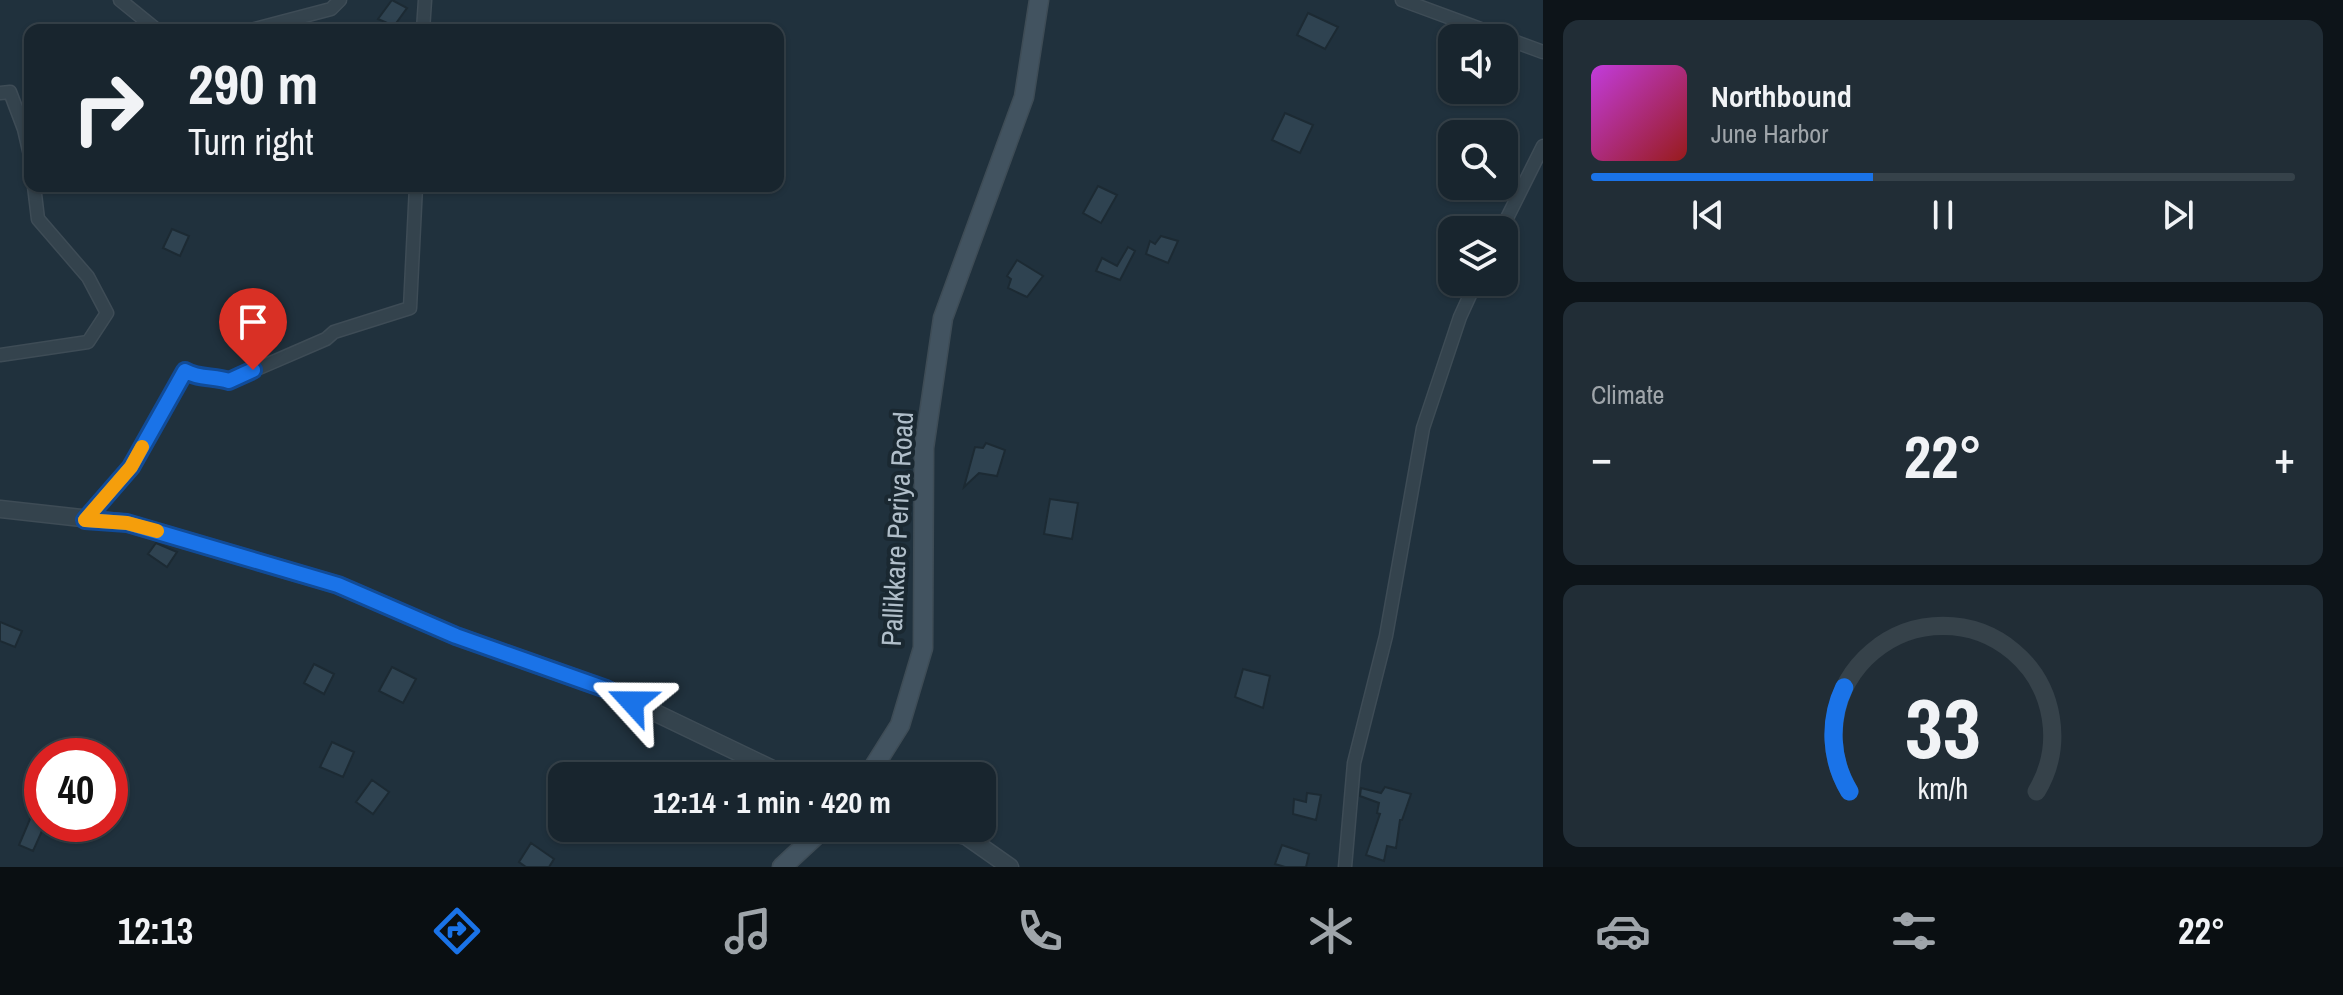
<!DOCTYPE html>
<meta charset="utf-8">
<style>
:root{--surface:#18252e;--page:#212d36;--text:#f1f3f6;--muted:#9fa5aa;--line:#36424a;--accent:#1a73e8}
body{margin:0;font-family:"Archivo Narrow",sans-serif;background:var(--page);color:var(--text);height:100vh;display:flex;flex-direction:column;font-size:30px;white-space:nowrap}
*{box-sizing:border-box;margin:0}
p{font-size:26px;color:var(--muted)}
.icon{flex:none;width:44px;height:44px;fill:none;stroke:currentColor;stroke-width:2;stroke-linecap:round;stroke-linejoin:round}
.map{position:relative;flex:1;overflow:hidden}
.details{display:flex;flex-direction:column;gap:20px;padding:20px;background:#0d1419;width:800px}
.details>*{flex:none}
.hud{position:absolute;left:24px;top:24px;width:760px;height:168px;border-radius:16px;box-shadow:0 2px 6px #0004,0 0 0 2px var(--line);background:#18252e;color:var(--text);overflow:hidden}
.tools{position:absolute;left:1438px;top:24px;display:grid;gap:16px}
.tools a{display:grid;place-items:center;width:80px;height:80px;border-radius:16px;background:var(--surface);box-shadow:0 2px 6px #0004,0 0 0 2px var(--line);font-size:40px}
.speed{position:absolute;left:24px;top:738px;display:flex;gap:16px;font-size:40px;font-weight:700;text-align:center}
.speed>*{display:grid;place-content:center;width:104px;height:104px;border-radius:50%;background:var(--surface);box-shadow:0 2px 6px #0004,0 0 0 2px var(--line);line-height:1}
.speed .limit{border:12px solid #d22;background:#fff;color:#111}
.pin{position:absolute;display:grid;place-items:center;width:68px;height:68px;color:#fff;margin:-82px -34px;border-radius:50% 50% 50% 0;rotate:-45deg;box-shadow:0 0 8px #0007}
.pin .icon{rotate:45deg}
.me{position:absolute;width:88px;margin:-44px;rotate:294deg;stroke-linejoin:round;filter:drop-shadow(0 0 6px #0008)}
.turn{display:flex;align-items:center;gap:28px;height:168px;padding:0 32px;font-size:36px}
.turn .icon{width:104px;height:104px;stroke-width:2.5}
.turn b{display:block;font-size:56px;line-height:68px}
.big{font-size:60px;font-weight:800;line-height:1.1}
.details .tile{flex:1;display:flex;flex-direction:column;justify-content:center;gap:12px;min-width:0;padding:0 28px;border-radius:16px;background:var(--page)}
.details .dial{align-items:center;gap:0}
.dial svg{height:208px;overflow:visible;fill:none;stroke:var(--line);stroke-width:7;stroke-linecap:round;text-anchor:middle}
.dial text{fill:var(--text);stroke:none}
.song{display:flex;align-items:center;gap:24px}
.cover{width:96px;height:96px;border-radius:12px;background:linear-gradient(135deg,hsl(290 70% 55%),hsl(0 70% 35%))}
.played{height:8px;border-radius:4px;background:linear-gradient(90deg,var(--accent) 40%,var(--line) 40%)}
.keys{display:flex;justify-content:space-around;direction:ltr}
.heat{display:flex;justify-content:space-between;align-items:center;font-size:44px;direction:ltr}
.trip{position:absolute;left:548px;top:762px;width:448px;height:80px;border-radius:16px;background:var(--surface);box-shadow:0 2px 6px #0004,0 0 0 2px var(--line);font-weight:800;line-height:80px;text-align:center}
.menu{display:flex;height:128px;justify-content:space-around;align-items:center;background:#0a0f12;color:var(--muted)}
.menu .icon{width:56px;height:56px}
.menu .current{color:var(--accent)}
.menu b{font-size:36px;color:var(--text)}
main{display:flex;flex:1;min-height:0}
.map>svg:first-child{display:block}
.building{fill:#2f4351;stroke:#1c2a33;stroke-width:2}
.lines{fill:none;stroke-linecap:round;stroke-linejoin:round}
.minor-casing{stroke:#3e4c56;stroke-width:15}
.tertiary-casing{stroke:#3e4c56;stroke-width:19}
.secondary-casing{stroke:#3e4c56;stroke-width:21}
.minor{stroke:#34434d;stroke-width:12}
.tertiary{stroke:#34434d;stroke-width:16}
.secondary{stroke:#425360;stroke-width:18}
.route-casing{stroke:#114b97;stroke-width:20}
.route{stroke:#1a73e8;stroke-width:14}
.slow{stroke:#f59e0b;stroke-width:14}
.labels{text-anchor:middle;stroke-width:8;stroke-linejoin:round;paint-order:stroke}
.street-label{font-size:28px;fill:#b0bec9;stroke:#1a2831}
</style>
<main>
<div class="map">
<svg width="1543" height="867" viewBox="0 0 1543 867">
<rect width="100%" height="100%" fill="#20313d"/>
<path class="building" d="M 392,0 L 407,8 L 394,26 L 378,19 Z
M 1308,13 L 1338,27 L 1325,49 L 1297,35 Z
M 1285,113 L 1313,125 L 1300,153 L 1272,140 Z
M 1098,186 L 1117,195 L 1101,223 L 1083,213 Z
M 172,229 L 189,236 L 180,256 L 163,248 Z
M 1161,236 L 1178,241 L 1168,263 L 1146,254 L 1150,241 L 1155,244 Z
M 1128,247 L 1135,251 L 1120,280 L 1096,271 L 1102,258 L 1117,266 Z
M 1017,260 L 1043,276 L 1027,297 L 1008,288 L 1011,279 L 1007,276 Z
M 986,443 L 1005,450 L 997,476 L 979,473 L 964,487 L 975,447 L 983,448 Z
M 1050,499 L 1078,503 L 1072,539 L 1044,534 Z
M 156,543 L 177,552 L 167,567 L 148,554 Z
M 0,622 L 22,631 L 15,647 L 0,641 Z
M 314,664 L 334,674 L 324,694 L 304,683 Z
M 392,667 L 416,679 L 403,703 L 379,691 Z
M 1243,669 L 1270,676 L 1263,708 L 1235,697 Z
M 332,742 L 354,752 L 343,777 L 320,767 Z
M 372,780 L 389,792 L 373,814 L 356,802 Z
M 1385,787 L 1411,794 L 1402,820 L 1400,820 L 1396,848 L 1387,846 L 1384,861 L 1366,855 L 1380,814 L 1377,813 L 1379,803 L 1360,796 L 1361,788 L 1381,793 Z
M 42,791 L 42,831 L 33,851 L 19,845 L 36,805 L 29,801 L 33,792 L 40,796 Z
M 1307,793 L 1321,795 L 1316,820 L 1293,814 L 1294,799 L 1306,802 Z
M 531,843 L 554,859 L 549,867 L 526,867 L 519,862 Z
M 1282,845 L 1309,854 L 1306,867 L 1285,867 L 1275,864 Z"/>
<g class="lines">
<defs>
<path id="minor" d="M 120,0 L 157,30
M 1402,0 L 1543,52
M 251,30 L 331,9 L 340,0
M 423,30 L 425,0
M 0,93 L 10,92 L 24,129 L 30,155
M 1501,230 L 1543,146
M 0,355 L 88,342 L 107,313 L 88,277 L 38,219 L 34,186
M 85,520 L 131,467 L 185,371 C 199,379 214,376 229,381 L 326,339 L 334,332 L 410,308 L 416,186
M 1345,867 L 1354,763 L 1386,636 L 1423,428 L 1460,317 L 1476,282"/>
<path id="tertiary" d="M 0,509 L 127,523 L 338,585 L 456,636 L 606,689 L 787,776
M 934,828 L 966,836 L 1010,867"/>
<path id="secondary" d="M 868,776 L 900,725 L 923,648 L 924,448 L 943,318 L 1024,97 L 1039,0
M 782,867 L 824,828"/>
</defs>
<use href="#minor" class="minor-casing"/>
<use href="#tertiary" class="tertiary-casing"/>
<use href="#secondary" class="secondary-casing"/>
<use href="#minor" class="minor"/>
<use href="#tertiary" class="tertiary"/>
<use href="#secondary" class="secondary"/>
</g>
<g class="lines">
<defs>
<path id="route" d="M 253,370 L 229,381 C 214,376 199,379 185,371 L 131,467 L 85,520 L 127,523 L 338,585 L 456,636 L 606,689 L 632,702"/>
</defs>
<use href="#route" class="route-casing"/>
<use href="#route" class="route"/>
<path class="slow" d="M 142,447 L 131,467 L 85,520 L 127,523 L 157,531"/>
</g>
<g class="labels">
<g class="street-label">
<text transform="translate(897 529) rotate(-87)" y="10">Pallikkare Periya Road</text>
</g>
</g>
</svg>
<div class="tools">
<a><svg class="icon" aria-label="sound" viewBox="0 0 24 24"><path d="M4 9h4l5-4v14l-5-4H4zM17 9q2 3 0 6"/></svg></a>
<a><svg class="icon" aria-label="search" viewBox="0 0 24 24"><circle cx="10" cy="10" r="6"/><path d="M15 15l6 6"/></svg></a>
<a><svg class="icon" aria-label="layers" viewBox="0 0 24 24"><path d="M12 4l9 5-9 5-9-5zM3 14l9 5 9-5"/></svg></a>
</div>
<div class="speed"><div class="limit">40</div></div>
<div class="pin" style="left:253px;top:370px;background:#d93025"><svg class="icon" aria-label="arrive" viewBox="0 0 24 24"><path d="M6 21V4h12l-3 4 3 4H6"/></svg></div>
<svg class="me" style="left:632px;top:702px" viewBox="-20 -20 40 40"><path d="M0-17L14 15 0 8-14 15z" fill="#1a73e8" stroke="#fff" stroke-width="4"/></svg>
<div class="trip">12:14 · 1 min · 420 m</div>
<div class="hud">
<div class="turn"><svg class="icon" aria-label="right" viewBox="0 0 24 24"><path d="M7 20v-9h11M14 6l5 5-5 5"/></svg><div><b>290 m</b>Turn right</div></div>
</div>
</div>
<section class="details">
<div class="tile">
<div class="song"><i class="cover"></i><div><b>Northbound</b><p>June Harbor</p></div></div>
<div class="played"></div>
<div class="keys"><svg class="icon" aria-label="previous" viewBox="0 0 24 24"><path d="M18 5L8 12l10 7zM5 5v14"/></svg><svg class="icon" aria-label="pause" viewBox="0 0 24 24"><path d="M8 5v14M16 5v14"/></svg><svg class="icon" aria-label="next" viewBox="0 0 24 24"><path d="M6 5l10 7-10 7zM19 5v14"/></svg></div>
</div>
<div class="tile"><p>Climate</p>
<div class="heat"><a>−</a><b class="big">22°</b><a>+</a></div>
</div>
<div class="tile dial"><svg viewBox="0 0 100 80">
<path d="M14 69A42 42 0 1 1 86 69"/>
<path d="M14 69A42 42 0 0 1 12 29" stroke="#1a73e8"/>
<text x="50" y="56" font-size="32" font-weight="700">33</text>
<text x="50" y="72" font-size="11">km/h</text>
</svg></div>
</section>
</main>
<nav class="menu">
<b>12:13</b>
<svg class="icon current" aria-label="directions" viewBox="0 0 24 24"><path d="M12 3l9 9-9 9-9-9zM9 14v-3h6M13 9l2 2-2 2"/></svg>
<svg class="icon" aria-label="music" viewBox="0 0 24 24"><path d="M9 18V5l10-2v13"/><circle cx="6" cy="18" r="3"/><circle cx="16" cy="16" r="3"/></svg>
<svg class="icon" aria-label="phone" viewBox="0 0 24 24"><path d="M5 4h4l2 5-3 2q2 4 5 5l2-3 5 2v4C11 20 4 13 5 4z"/></svg>
<svg class="icon" aria-label="climate" viewBox="0 0 24 24"><path d="M12 3v18M4 7l16 10M4 17L20 7"/></svg>
<svg class="icon" aria-label="car" viewBox="0 0 24 24"><path d="M5 17H2v-5l4-1 3-4h7l3 4 3 1v5h-3M9 17h6M6 11h13"/><circle cx="7" cy="17" r="2"/><circle cx="17" cy="17" r="2"/></svg>
<svg class="icon" aria-label="filters" viewBox="0 0 24 24"><path d="M4 7h16M4 17h16"/><circle cx="9" cy="7" r="2"/><circle cx="15" cy="17" r="2"/></svg>
<b>22°</b>
</nav>
